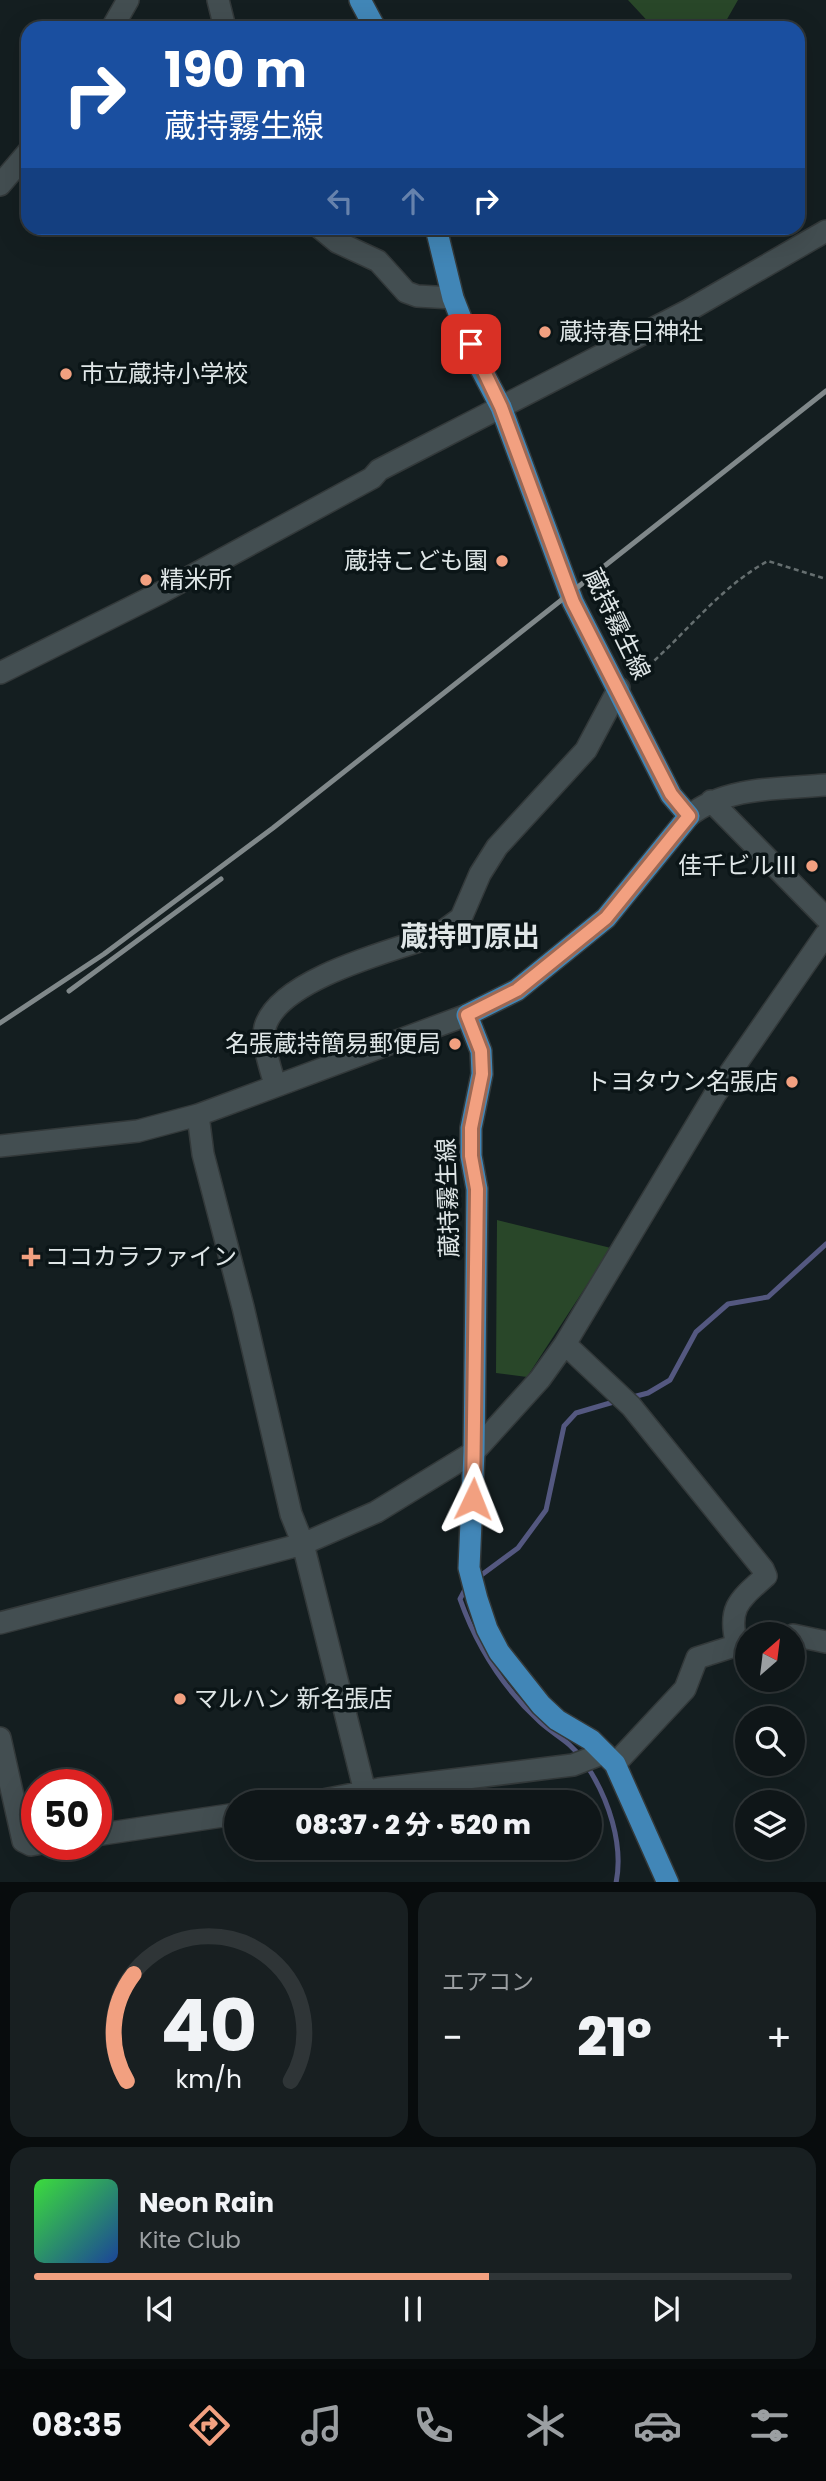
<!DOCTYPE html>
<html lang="ja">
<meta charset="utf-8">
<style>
:root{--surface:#0f1618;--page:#181f21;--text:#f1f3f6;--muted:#9b9fa2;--line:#2f3537;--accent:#f2a080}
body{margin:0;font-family:Poppins,"Noto Sans JP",sans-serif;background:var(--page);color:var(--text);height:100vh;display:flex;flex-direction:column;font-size:26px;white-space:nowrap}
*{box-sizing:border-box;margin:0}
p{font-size:23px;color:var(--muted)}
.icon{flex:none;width:38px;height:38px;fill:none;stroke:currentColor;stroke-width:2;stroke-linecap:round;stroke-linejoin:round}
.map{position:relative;height:1882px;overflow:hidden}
.side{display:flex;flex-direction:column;gap:10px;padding:10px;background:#080c0d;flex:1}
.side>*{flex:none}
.guide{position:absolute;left:21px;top:21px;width:784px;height:214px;border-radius:21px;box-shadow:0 7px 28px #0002,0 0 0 2px var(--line);background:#1a4fa0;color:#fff;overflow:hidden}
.needle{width:46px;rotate:28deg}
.buttons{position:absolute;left:735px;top:1622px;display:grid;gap:14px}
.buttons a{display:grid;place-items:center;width:70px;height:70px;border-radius:50%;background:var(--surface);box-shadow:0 7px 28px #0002,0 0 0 2px var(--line);font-size:35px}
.speed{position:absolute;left:21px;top:1769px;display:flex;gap:14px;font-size:35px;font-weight:700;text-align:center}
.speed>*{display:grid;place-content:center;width:91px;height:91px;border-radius:50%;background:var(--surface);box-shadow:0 7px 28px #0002,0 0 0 2px var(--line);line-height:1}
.speed .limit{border:10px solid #d22;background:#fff;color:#111}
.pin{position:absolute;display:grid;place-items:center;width:60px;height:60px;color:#fff;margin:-30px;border-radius:14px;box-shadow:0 4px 10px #0006}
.me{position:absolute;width:77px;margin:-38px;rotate:2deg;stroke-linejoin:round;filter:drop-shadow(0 0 5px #0008)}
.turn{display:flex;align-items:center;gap:24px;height:147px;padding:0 28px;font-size:32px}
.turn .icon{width:91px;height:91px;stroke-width:2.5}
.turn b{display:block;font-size:49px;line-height:60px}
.lanes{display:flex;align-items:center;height:66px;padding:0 28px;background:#0003;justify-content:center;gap:35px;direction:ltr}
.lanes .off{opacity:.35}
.big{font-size:52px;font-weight:800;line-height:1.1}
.side .card{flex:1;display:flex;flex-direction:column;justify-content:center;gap:10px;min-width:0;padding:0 24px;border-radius:21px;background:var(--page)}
.side .dial{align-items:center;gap:0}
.dial svg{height:182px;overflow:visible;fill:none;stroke:var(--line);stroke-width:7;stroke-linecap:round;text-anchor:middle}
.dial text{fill:var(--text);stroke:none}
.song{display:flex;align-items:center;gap:21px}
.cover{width:84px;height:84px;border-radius:10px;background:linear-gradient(135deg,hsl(120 70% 55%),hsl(220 70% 35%))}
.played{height:7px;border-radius:4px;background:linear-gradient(90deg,var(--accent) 60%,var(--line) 60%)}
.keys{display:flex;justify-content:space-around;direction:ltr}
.heat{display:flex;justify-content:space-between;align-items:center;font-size:38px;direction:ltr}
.side .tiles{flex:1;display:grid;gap:10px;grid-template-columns:1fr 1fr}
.card:last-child{grid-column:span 2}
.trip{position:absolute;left:224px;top:1790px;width:378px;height:70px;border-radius:35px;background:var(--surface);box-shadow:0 7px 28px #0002,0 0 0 2px var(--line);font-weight:800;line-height:70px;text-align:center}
.dock{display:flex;height:112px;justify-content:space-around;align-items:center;background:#06090a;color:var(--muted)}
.dock .icon{width:49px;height:49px}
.dock .selected{color:var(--accent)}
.dock b{font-size:32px;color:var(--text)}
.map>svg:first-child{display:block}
.green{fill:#294729}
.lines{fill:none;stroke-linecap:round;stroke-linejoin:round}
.stream{stroke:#545880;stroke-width:5}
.minor-casing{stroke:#33393a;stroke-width:24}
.major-casing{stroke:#33393a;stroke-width:24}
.path{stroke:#666f70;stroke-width:2.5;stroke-dasharray:5 3.5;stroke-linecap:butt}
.minor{stroke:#434e51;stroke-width:21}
.major{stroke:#4186b7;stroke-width:21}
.rail{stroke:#80888a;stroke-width:5}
.route-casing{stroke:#9d6853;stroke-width:18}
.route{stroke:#f2a080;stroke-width:12}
.poi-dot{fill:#f2a080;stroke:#0b1517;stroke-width:2.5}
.labels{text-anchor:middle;stroke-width:7;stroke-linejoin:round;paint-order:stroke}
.poi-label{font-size:24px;fill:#dfe6e7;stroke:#0b1517;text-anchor:start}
.street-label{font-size:24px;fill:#dfe6e7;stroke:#0b1517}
.quarter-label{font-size:28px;font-weight:bold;fill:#dfe6e7;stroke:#0b1517}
</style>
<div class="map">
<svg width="826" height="1883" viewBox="0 0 826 1883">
<rect width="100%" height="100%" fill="#141e20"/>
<path class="green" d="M 628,0 L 738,0 L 722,28 L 654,28 Z
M 497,1220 L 611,1248 L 527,1377 L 496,1373 Z"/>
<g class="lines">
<path class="stream" d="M 629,1398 L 648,1393 L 670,1380 L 696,1332 L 728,1304 L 768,1297 L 826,1244
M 476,1579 L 518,1548 L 546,1510 L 564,1426 L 576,1413 L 617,1401
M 468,1584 L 460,1599 C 477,1647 502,1687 540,1722 C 554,1735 571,1742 581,1758
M 587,1766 C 608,1798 624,1844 616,1883"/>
<defs>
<path id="minor" d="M 218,0 L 225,28
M 112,28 L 128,0
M 0,185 L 28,152
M 320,228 L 337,242 L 378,261 L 406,292 L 417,296 L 453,298
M 0,673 L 162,592 L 372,478 L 379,470 L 689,310 L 826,231
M 711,801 L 826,918
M 689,816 C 726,786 781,789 826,785
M 275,1085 C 271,1069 261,1043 265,1027 C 279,978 395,950 438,935 L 461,918 L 480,874 L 497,847 L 586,750 L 619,688
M 198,1115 L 203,1154 L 243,1307 L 291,1514 L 303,1544 L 365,1792
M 0,1146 L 138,1131 L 198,1115 L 467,1015
M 565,1344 L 631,1406 L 763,1569 L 766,1576 C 739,1600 727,1608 737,1645
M 0,1623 L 303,1544 L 376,1512 L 474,1452 L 540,1379 L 565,1344 L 714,1096 L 826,934
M 793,1635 L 826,1642
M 0,1738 L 23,1841 L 31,1845 L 37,1844
M 615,1764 L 685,1689 L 697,1658 L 747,1642
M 313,1802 L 379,1789 L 573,1765 L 604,1753
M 96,1835 L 236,1814"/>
<path id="major" d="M 360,0 L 375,28
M 436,228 L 453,298 L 480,367 L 501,407 L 573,602 L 671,795 L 689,816 L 606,918 L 517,990 L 467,1015 L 481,1051 L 482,1074 L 471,1128 L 471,1156 L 477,1189 L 474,1452 L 469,1568 L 477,1599 L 487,1629 L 499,1652 L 541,1705 L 557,1720 L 591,1740 L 615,1764 L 668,1883"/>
</defs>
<use href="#minor" class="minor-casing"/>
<use href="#major" class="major-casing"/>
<path class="path" d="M 635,677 C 681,641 716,589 768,561 L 826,579"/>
<use href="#minor" class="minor"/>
<use href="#major" class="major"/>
<path class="rail" d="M 69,991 L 221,879
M 0,1023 L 104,954 L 273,828 L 826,391"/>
</g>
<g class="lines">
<defs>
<path id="route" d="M 471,344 L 501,407 L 573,602 L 671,794 L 689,816 L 606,918 L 517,990 L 467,1015 L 481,1051 L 482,1074 L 471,1128 L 471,1156 L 477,1189 L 473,1499"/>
</defs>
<use href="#route" class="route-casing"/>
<use href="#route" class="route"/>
</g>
<g class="poi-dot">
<circle cx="545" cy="332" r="7"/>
<circle cx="66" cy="374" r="7"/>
<circle cx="502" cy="561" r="7"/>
<circle cx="146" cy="580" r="7"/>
<circle cx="812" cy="866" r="7"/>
<circle cx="455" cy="1044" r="7"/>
<circle cx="792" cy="1082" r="7"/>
<path d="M27.5 1246.5h7v7h7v7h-7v7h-7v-7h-7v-7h7z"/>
<circle cx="180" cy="1699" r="7"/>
</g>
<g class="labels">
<g class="poi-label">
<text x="559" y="340">蔵持春日神社</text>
<text x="80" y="382">市立蔵持小学校</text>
<text x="488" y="569" text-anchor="end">蔵持こども園</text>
<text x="160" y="588">精米所</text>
<text x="798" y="874" text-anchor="end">佳千ビルⅢ</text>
<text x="441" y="1052" text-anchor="end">名張蔵持簡易郵便局</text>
<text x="778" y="1090" text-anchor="end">トヨタウン名張店</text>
<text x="45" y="1265">ココカラファイン</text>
<text x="194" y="1707">マルハン 新名張店</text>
</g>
<g class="street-label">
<text transform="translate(617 624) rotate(64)" y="8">蔵持霧生線</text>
<text transform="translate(448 1198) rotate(-92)" y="8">蔵持霧生線</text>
</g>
<g class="quarter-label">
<text x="470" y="946">蔵持町原出</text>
</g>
</g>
</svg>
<div class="buttons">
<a><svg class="needle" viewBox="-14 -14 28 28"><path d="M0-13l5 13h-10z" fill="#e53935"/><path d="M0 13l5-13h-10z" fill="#9b9fa2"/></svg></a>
<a><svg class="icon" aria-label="search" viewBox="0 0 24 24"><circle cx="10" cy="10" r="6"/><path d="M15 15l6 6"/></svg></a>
<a><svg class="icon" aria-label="layers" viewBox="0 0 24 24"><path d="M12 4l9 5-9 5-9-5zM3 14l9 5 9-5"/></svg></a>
</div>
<div class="speed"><div class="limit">50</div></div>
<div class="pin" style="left:471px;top:344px;background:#d93025"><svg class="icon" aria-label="arrive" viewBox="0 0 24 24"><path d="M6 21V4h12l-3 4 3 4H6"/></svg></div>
<svg class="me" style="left:473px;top:1499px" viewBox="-20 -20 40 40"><path d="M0-17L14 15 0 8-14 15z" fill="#f2a080" stroke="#fff" stroke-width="4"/></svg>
<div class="trip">08:37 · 2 分 · 520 m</div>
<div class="guide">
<div class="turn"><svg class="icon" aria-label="right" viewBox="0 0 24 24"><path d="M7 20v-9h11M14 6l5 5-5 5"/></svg><div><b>190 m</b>蔵持霧生線</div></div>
<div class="lanes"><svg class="icon off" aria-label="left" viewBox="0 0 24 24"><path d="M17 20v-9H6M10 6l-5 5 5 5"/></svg><svg class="icon off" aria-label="ahead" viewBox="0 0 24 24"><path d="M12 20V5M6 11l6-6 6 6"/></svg><svg class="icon" aria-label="right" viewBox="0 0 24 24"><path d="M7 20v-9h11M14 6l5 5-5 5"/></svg></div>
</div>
</div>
<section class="side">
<div class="tiles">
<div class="card dial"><svg viewBox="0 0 100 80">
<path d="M14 69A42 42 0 1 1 86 69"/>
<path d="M14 69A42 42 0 0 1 17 22" stroke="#f2a080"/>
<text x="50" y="56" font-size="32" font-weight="700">40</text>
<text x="50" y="72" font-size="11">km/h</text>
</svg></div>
<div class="card"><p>エアコン</p>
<div class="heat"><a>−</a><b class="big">21°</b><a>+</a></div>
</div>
<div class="card">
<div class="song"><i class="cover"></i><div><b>Neon Rain</b><p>Kite Club</p></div></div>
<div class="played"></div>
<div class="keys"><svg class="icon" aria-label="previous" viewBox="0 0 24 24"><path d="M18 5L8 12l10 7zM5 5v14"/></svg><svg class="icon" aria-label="pause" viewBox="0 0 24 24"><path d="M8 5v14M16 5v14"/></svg><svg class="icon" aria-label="next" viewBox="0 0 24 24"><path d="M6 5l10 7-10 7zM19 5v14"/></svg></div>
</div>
</div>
</section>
<nav class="dock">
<b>08:35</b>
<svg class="icon selected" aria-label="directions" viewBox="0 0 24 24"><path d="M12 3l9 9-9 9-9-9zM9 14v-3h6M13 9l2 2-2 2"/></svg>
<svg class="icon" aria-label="music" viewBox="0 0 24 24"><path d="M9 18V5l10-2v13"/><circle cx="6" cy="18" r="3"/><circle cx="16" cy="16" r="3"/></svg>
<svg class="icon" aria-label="phone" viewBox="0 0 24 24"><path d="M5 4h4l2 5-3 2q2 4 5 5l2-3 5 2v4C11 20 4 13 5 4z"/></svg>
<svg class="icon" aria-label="climate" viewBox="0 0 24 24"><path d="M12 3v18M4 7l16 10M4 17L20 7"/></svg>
<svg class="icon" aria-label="car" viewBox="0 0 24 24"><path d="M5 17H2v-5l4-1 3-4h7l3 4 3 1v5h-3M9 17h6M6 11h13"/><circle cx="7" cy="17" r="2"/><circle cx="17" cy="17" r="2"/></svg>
<svg class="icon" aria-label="filters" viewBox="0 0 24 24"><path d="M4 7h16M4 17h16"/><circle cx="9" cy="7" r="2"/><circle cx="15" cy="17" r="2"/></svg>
</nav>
